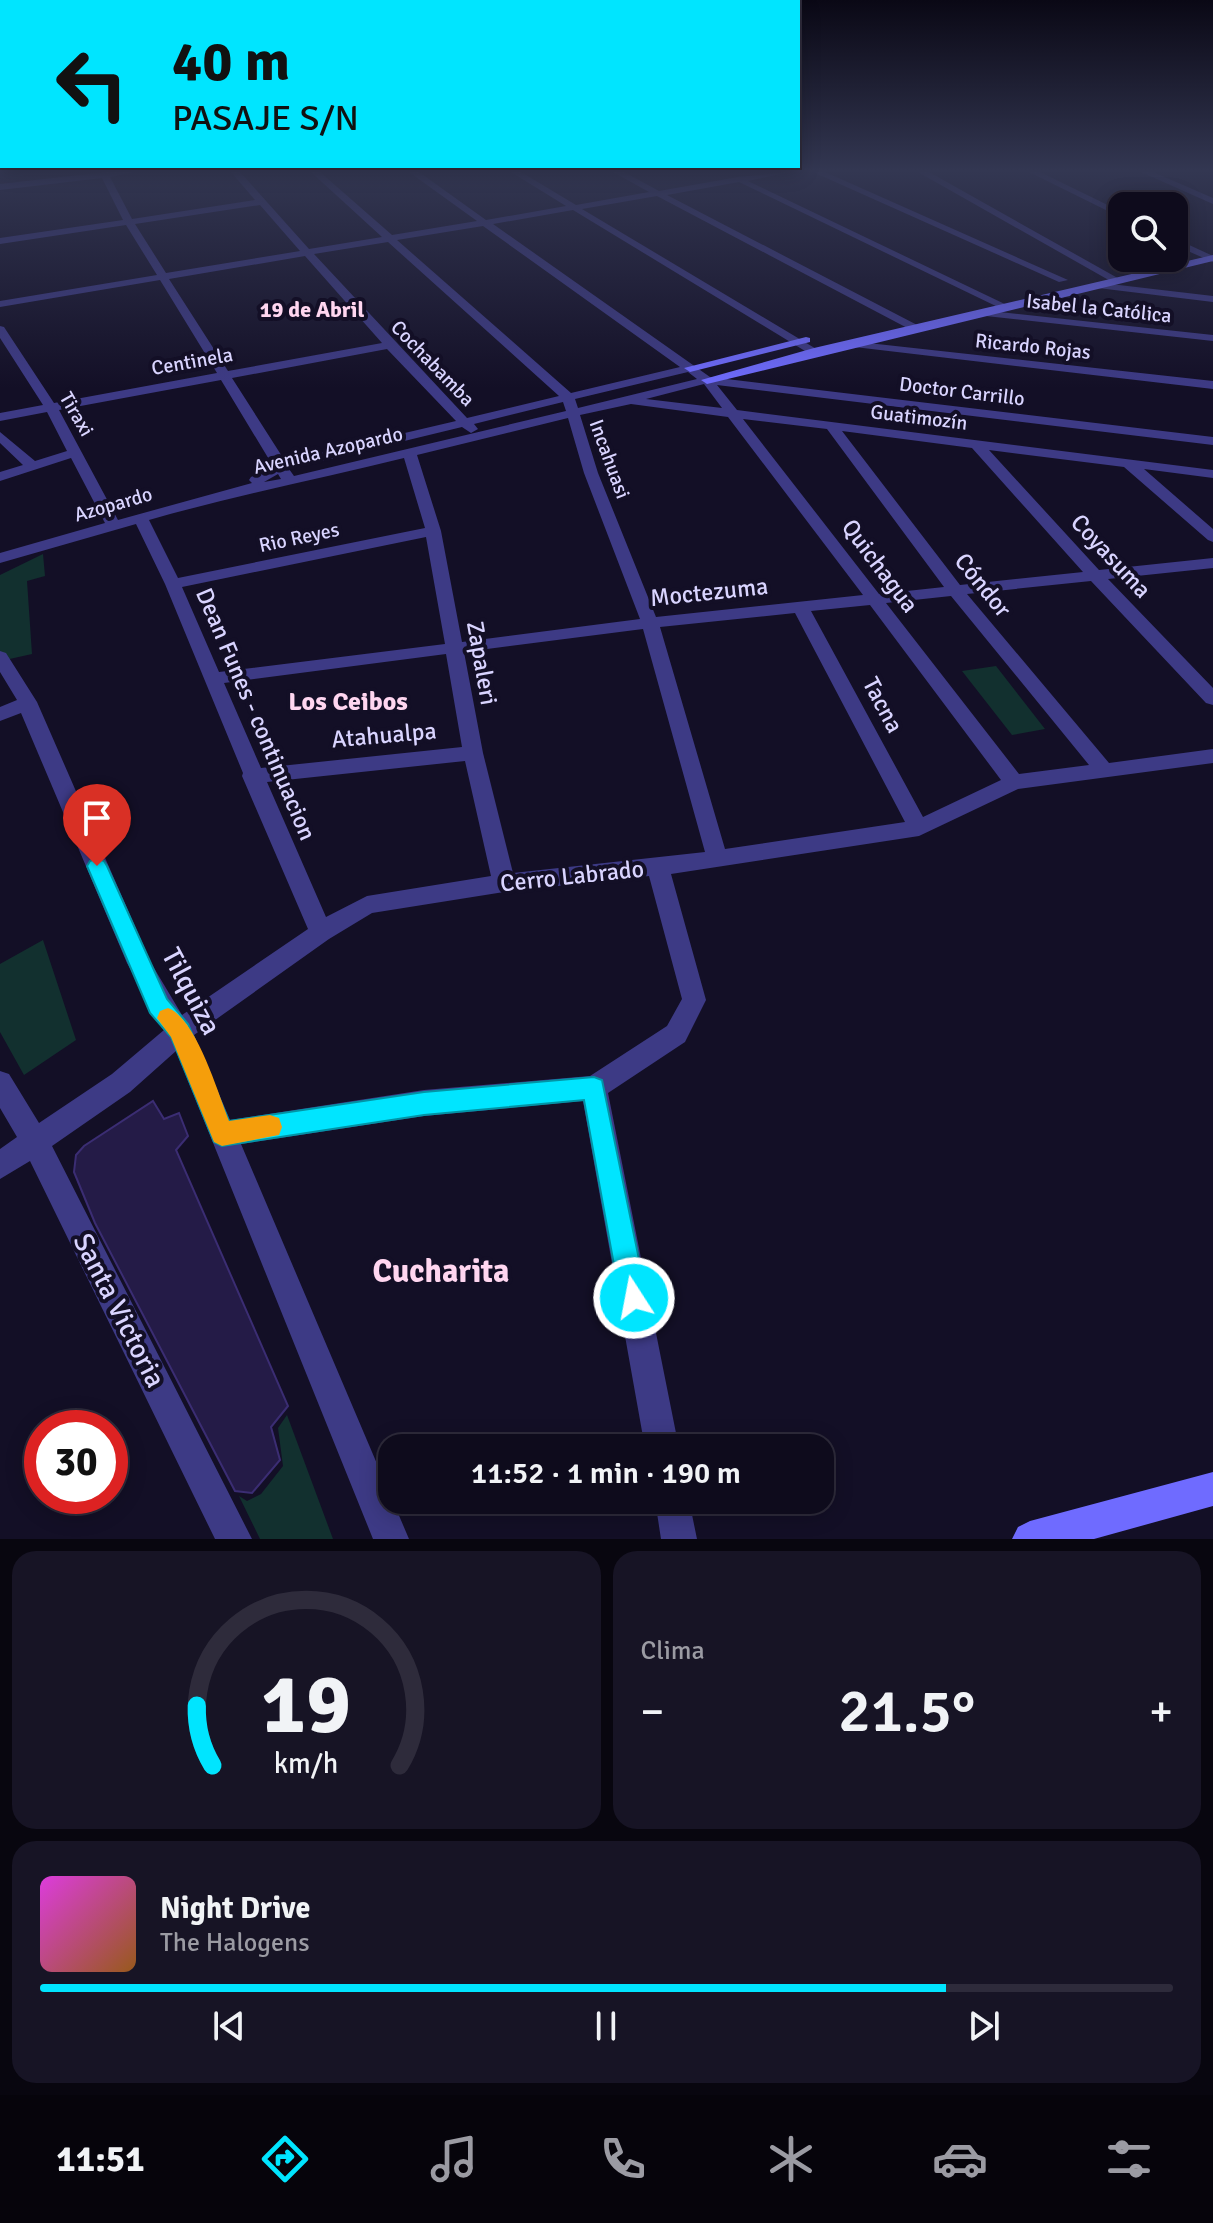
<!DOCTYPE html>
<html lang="es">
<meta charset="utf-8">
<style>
:root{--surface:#0e0b1c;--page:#171425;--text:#f1f3f6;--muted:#9b9ba3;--line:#2e2b3b;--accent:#00e5ff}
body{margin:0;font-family:Signika,sans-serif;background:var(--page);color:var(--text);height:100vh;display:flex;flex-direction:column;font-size:30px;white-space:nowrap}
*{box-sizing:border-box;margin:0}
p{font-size:26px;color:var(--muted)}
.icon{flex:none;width:44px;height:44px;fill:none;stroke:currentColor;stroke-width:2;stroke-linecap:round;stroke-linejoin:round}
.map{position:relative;height:1539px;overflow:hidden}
.panel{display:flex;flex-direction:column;gap:12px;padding:12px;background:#08060f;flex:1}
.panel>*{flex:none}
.guide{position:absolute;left:0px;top:0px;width:800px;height:168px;box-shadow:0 4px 20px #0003,0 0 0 2px var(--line);background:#00e5ff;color:#111;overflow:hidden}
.controls{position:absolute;left:1108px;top:192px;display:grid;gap:16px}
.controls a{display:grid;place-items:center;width:80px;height:80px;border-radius:16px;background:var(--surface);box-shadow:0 4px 20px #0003,0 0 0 2px var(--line);font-size:40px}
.speed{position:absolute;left:24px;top:1410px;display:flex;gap:16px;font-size:40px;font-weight:700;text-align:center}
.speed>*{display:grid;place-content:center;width:104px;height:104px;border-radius:50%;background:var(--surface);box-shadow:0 4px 20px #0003,0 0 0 2px var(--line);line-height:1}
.speed .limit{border:12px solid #d22;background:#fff;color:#111}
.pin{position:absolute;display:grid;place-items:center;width:68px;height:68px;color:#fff;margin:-82px -34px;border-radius:50% 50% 50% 0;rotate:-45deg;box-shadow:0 0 8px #0007}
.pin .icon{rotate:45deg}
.me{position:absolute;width:88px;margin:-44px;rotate:349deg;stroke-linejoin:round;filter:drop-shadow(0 0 6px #0008)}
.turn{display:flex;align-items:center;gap:28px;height:168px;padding:0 40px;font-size:36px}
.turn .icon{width:104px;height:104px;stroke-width:2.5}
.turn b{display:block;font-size:56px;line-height:68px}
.big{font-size:60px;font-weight:600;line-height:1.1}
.panel .widget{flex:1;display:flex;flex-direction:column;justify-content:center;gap:12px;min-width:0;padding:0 28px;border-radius:24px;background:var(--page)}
.panel .dial{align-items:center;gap:0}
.dial svg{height:208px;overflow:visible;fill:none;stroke:var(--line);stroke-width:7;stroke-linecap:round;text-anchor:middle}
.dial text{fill:var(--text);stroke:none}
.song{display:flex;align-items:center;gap:24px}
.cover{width:96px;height:96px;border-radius:12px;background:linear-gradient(135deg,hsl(300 70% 55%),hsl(30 70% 35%))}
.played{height:8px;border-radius:4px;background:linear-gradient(90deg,var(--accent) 80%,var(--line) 80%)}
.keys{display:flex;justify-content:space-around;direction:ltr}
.heat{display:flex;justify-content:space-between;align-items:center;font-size:44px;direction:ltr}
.panel .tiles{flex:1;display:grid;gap:12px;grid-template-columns:1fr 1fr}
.widget:last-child{grid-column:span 2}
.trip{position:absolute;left:378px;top:1434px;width:456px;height:80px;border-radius:24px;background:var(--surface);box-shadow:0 4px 20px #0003,0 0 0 2px var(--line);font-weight:600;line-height:80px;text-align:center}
.tabs{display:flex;height:128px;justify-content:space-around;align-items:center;background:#06040b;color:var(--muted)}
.tabs .icon{width:56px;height:56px}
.tabs .active{color:var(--accent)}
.tabs b{font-size:36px;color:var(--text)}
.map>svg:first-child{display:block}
.green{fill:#12302f}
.building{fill:#241b47;stroke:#3b2d73;stroke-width:2}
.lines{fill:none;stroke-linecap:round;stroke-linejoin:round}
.street{fill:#3d3a85;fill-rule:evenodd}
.secondary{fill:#6f6bff;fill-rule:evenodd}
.route{fill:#00e5ff;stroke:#0095a6;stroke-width:2}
.slow{fill:#f59e0b}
.labels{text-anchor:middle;stroke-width:8;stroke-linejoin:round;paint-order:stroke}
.far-street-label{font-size:20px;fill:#d9d4ff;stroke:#130f26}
.far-neighbourhood-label{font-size:22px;font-weight:bold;fill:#ffd6f0;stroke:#130f26}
.street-label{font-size:24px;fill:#d9d4ff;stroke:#130f26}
.neighbourhood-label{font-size:26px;font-weight:bold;fill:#ffd6f0;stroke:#130f26}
.near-street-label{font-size:28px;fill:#d9d4ff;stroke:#130f26}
.near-neighbourhood-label{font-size:32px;font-weight:bold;fill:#ffd6f0;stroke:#130f26}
</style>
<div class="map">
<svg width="1213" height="1539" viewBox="0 0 1213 1539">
<rect width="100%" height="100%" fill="#130f26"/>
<path class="green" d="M 43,554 L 45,576 L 27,581 L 32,654 L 5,660 L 0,653 L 0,575 Z
M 996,666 L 1045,729 L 1012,735 L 962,671 Z
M 43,940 L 76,1040 L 24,1075 L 0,1032 L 0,964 Z
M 287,1415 L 333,1539 L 260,1539 L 239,1496 L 247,1501 L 261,1494 L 283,1466 L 278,1428 Z"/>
<path class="building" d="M 153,1101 L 164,1119 L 179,1113 L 188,1136 L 176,1150 L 288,1406 L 271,1427 L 280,1460 L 252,1493 L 235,1491 L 95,1223 L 74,1172 L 76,1155 L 84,1146 Z"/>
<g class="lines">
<path class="street" d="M 106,172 L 135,172 L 110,177 L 132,219 L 255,200 L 231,172 L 240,172 L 309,249 L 382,237 L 311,172 L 320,172 L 392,235 L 477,221 L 409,172 L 419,172 L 486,220 L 566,206 L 511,172 L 521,172 L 576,205 L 649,192 L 613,172 L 624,172 L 659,191 L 738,177 L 790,172 L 748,181 L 1011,307 L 1002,309 L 739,182 L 667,195 L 921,327 L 921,331 L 913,331 L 657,196 L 582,209 L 818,350 L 818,354 L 810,354 L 573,210 L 493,224 L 710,377 L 1213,437 L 1213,445 L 717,385 L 737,410 L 1213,470 L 1213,478 L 1144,469 L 1213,529 L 1213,542 L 1208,540 L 1124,467 L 989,450 L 1099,570 L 1213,558 L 1213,568 L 1108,579 L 1213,688 L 1213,705 L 1206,703 L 1091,581 L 967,594 L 1109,763 L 1213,749 L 1213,763 L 1018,789 L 919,836 L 671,874 L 706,1000 L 685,1042 L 608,1093 L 679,1448 L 645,1448 L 583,1101 L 424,1116 L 241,1144 L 409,1539 L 373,1539 L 176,1051 L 130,1092 L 52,1146 L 252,1539 L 215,1539 L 30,1161 L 0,1179 L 0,1149 L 17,1137 L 0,1108 L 0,1071 L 9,1074 L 39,1123 L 112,1074 L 164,1030 L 127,963 L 21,713 L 0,721 L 0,707 L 17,700 L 0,672 L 0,651 L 6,653 L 37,702 L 151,963 L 182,1015 L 308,929 L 242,776 L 243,773 L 165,584 L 136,524 L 0,563 L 0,553 L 105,523 L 71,458 L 0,481 L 0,472 L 23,465 L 0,443 L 0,432 L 35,461 L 67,451 L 47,412 L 0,421 L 0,413 L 43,405 L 0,338 L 0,326 L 4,327 L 54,403 L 217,373 L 160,280 L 0,307 L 0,301 L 157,275 L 126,225 L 0,244 L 0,238 L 123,220 L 102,178 L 0,190 L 0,184 ZM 260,205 L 300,251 L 166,273 L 135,224 ZM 483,226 L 680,367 L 571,393 L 397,240 ZM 388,242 L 559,396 L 467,418 L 314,254 ZM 305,256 L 382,343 L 228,371 L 169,279 ZM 387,349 L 456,421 L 285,461 L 232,378 ZM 688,372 L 697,379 L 578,408 L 575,399 ZM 221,380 L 273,466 L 251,477 L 249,480 L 252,483 L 118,520 L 59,410 ZM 704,384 L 722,408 L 646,399 ZM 563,402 L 566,411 L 294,476 L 289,469 L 462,427 L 471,433 L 478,429 L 474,424 ZM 631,404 L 728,417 L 863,595 L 656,617 L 598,473 L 580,415 ZM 568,418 L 584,473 L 640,619 L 462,642 L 441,531 L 417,455 ZM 743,419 L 827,429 L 944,587 L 879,594 ZM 842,431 L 972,448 L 1083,572 L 960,585 ZM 404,458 L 425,528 L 178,578 L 149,520 C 233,496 319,479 404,458 ZM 278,474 L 281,479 L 264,482 ZM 426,537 L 445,644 L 219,672 L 182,587 ZM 951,596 L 1089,765 L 1019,774 L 886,603 ZM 870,605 L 1001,780 L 923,817 L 811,611 ZM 795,613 L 905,822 L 725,849 L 660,627 ZM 643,629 L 705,852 L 513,873 L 483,753 L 464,652 ZM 446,654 L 462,747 L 261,768 L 224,683 ZM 465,761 L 491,876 L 367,896 L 326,917 L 267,782 ZM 649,876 L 682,999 L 667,1026 L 590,1076 L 424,1090 L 230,1120 L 194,1035 L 329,939 L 372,913 L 504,892 Z
M 813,172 L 825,172 L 1068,280 L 1059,282 Z
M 918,172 L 929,172 L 1123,281 L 1114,283 Z
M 1029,172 L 1040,172 L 1122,212 L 1122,218 Z
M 1141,172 L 1153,172 L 1213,198 L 1213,204 Z
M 1174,238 L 1213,256 L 1213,262 L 1174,245 Z
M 1102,283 L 1213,296 L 1213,302 L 1098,288 L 1098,284 Z
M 990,311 L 1213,335 L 1213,341 L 986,316 L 986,312 Z
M 850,341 L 1213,381 L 1213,389 L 846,346 L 846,342 Z
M 655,1500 L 689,1500 L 697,1539 L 661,1539 Z"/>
<path class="secondary" d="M 1213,255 L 1213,261 L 707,384 L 701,380 L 814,348 Z
M 806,337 L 810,338 L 810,342 L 690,372 L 684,368 Z
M 1213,1472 L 1213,1506 L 1094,1539 L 1012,1539 L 1018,1527 L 1030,1521 Z"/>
</g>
<linearGradient id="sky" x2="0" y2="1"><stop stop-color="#0a0815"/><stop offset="0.44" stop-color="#333752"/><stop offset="1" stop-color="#333752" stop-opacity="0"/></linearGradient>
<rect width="1213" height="388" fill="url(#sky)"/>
<path class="route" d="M 97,858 L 104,861 L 107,866 L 167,999 L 188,1024 L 229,1121 L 424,1092 L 594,1077 L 602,1080 L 647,1298 L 643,1308 L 634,1312 L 624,1308 L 620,1298 L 584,1100 L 424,1115 L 222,1146 L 214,1142 L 171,1037 L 150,1013 L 87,866 L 90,861 Z"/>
<path class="slow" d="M 168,1008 C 196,1018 218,1093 229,1121 L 270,1115 L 279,1118 L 282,1127 L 279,1135 L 222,1146 L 214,1142 L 171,1037 L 157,1018 L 160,1011 Z"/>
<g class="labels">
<g class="far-street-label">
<text transform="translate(1099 308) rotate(6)" y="7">Isabel la Católica</text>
<text transform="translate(1033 346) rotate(6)" y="7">Ricardo Rojas</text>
<text transform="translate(192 361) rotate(-10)" y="7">Centinela</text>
<text transform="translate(433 363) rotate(46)" y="7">Cochabamba</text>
<text transform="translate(962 391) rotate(7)" y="7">Doctor Carrillo</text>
<text transform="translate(77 414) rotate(60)" y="7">Tiraxi</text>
<text transform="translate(919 417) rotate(7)" y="7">Guatimozín</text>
<text transform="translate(328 450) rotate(-13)" y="7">Avenida Azopardo</text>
<text transform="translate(610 459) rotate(70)" y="7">Incahuasi</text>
<text transform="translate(113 504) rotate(-16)" y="7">Azopardo</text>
<text transform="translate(299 537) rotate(-12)" y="7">Rio Reyes</text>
</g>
<g class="far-neighbourhood-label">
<text x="312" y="317">19 de Abril</text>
</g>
<g class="street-label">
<text transform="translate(1111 556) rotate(47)" y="8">Coyasuma</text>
<text transform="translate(880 566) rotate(53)" y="8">Quichagua</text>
<text transform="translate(983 585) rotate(51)" y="8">Cóndor</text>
<text transform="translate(709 592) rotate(-6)" y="8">Moctezuma</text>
<text transform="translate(482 663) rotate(80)" y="8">Zapaleri</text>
<text transform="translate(883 705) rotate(62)" y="8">Tacna</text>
<text transform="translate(256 714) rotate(67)" y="8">Dean Funes - continuacion</text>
<text transform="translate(384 735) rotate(-5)" y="8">Atahualpa</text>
<text transform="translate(572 876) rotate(-6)" y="8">Cerro Labrado</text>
</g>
<g class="neighbourhood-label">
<text x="348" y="710">Los Ceibos</text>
</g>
<g class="near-street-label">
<text transform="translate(192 991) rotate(62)" y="10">Tilquiza</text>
<text transform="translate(120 1310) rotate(63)" y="10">Santa Victoria</text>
</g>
<g class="near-neighbourhood-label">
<text x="441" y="1282">Cucharita</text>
</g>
</g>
</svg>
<div class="controls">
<a><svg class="icon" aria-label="search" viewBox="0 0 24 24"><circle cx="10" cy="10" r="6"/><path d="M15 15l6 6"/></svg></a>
</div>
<div class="speed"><div class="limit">30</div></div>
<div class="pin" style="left:97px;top:866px;background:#d93025"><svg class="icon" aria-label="arrive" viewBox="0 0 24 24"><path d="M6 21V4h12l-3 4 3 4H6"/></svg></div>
<svg class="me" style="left:634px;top:1298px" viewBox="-20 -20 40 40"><circle r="17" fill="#00e5ff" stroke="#fff" stroke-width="3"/><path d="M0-11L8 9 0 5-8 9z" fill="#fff"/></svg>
<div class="trip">11:52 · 1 min · 190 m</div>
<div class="guide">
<div class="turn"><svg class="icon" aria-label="left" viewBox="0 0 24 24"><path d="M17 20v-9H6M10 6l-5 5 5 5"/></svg><div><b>40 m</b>PASAJE S/N</div></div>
</div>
</div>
<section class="panel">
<div class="tiles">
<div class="widget dial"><svg viewBox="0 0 100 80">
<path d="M14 69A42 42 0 1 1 86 69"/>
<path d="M14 69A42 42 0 0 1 8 46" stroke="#00e5ff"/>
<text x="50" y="56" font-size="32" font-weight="700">19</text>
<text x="50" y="72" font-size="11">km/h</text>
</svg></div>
<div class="widget"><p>Clima</p>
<div class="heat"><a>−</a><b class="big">21.5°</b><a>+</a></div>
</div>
<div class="widget">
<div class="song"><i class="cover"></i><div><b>Night Drive</b><p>The Halogens</p></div></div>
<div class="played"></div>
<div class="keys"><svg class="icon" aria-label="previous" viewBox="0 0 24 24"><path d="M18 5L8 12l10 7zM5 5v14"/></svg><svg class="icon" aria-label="pause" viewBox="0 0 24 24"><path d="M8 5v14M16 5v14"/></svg><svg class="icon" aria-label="next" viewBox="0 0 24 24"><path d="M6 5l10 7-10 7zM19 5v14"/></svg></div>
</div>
</div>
</section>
<nav class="tabs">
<b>11:51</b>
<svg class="icon active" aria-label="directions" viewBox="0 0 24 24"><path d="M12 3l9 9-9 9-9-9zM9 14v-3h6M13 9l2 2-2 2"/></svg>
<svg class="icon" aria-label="music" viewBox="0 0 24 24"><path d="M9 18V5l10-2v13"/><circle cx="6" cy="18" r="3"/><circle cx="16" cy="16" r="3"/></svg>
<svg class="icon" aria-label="phone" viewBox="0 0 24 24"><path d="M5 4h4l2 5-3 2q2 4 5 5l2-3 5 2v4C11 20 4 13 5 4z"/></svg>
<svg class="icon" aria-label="climate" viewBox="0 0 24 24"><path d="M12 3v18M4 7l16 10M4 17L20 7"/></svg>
<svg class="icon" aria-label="car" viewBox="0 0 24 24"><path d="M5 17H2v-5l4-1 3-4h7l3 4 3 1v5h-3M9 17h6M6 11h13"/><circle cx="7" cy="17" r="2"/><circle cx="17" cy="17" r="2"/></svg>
<svg class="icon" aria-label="filters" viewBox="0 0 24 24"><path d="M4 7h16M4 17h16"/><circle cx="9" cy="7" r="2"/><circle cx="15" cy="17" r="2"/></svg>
</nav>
